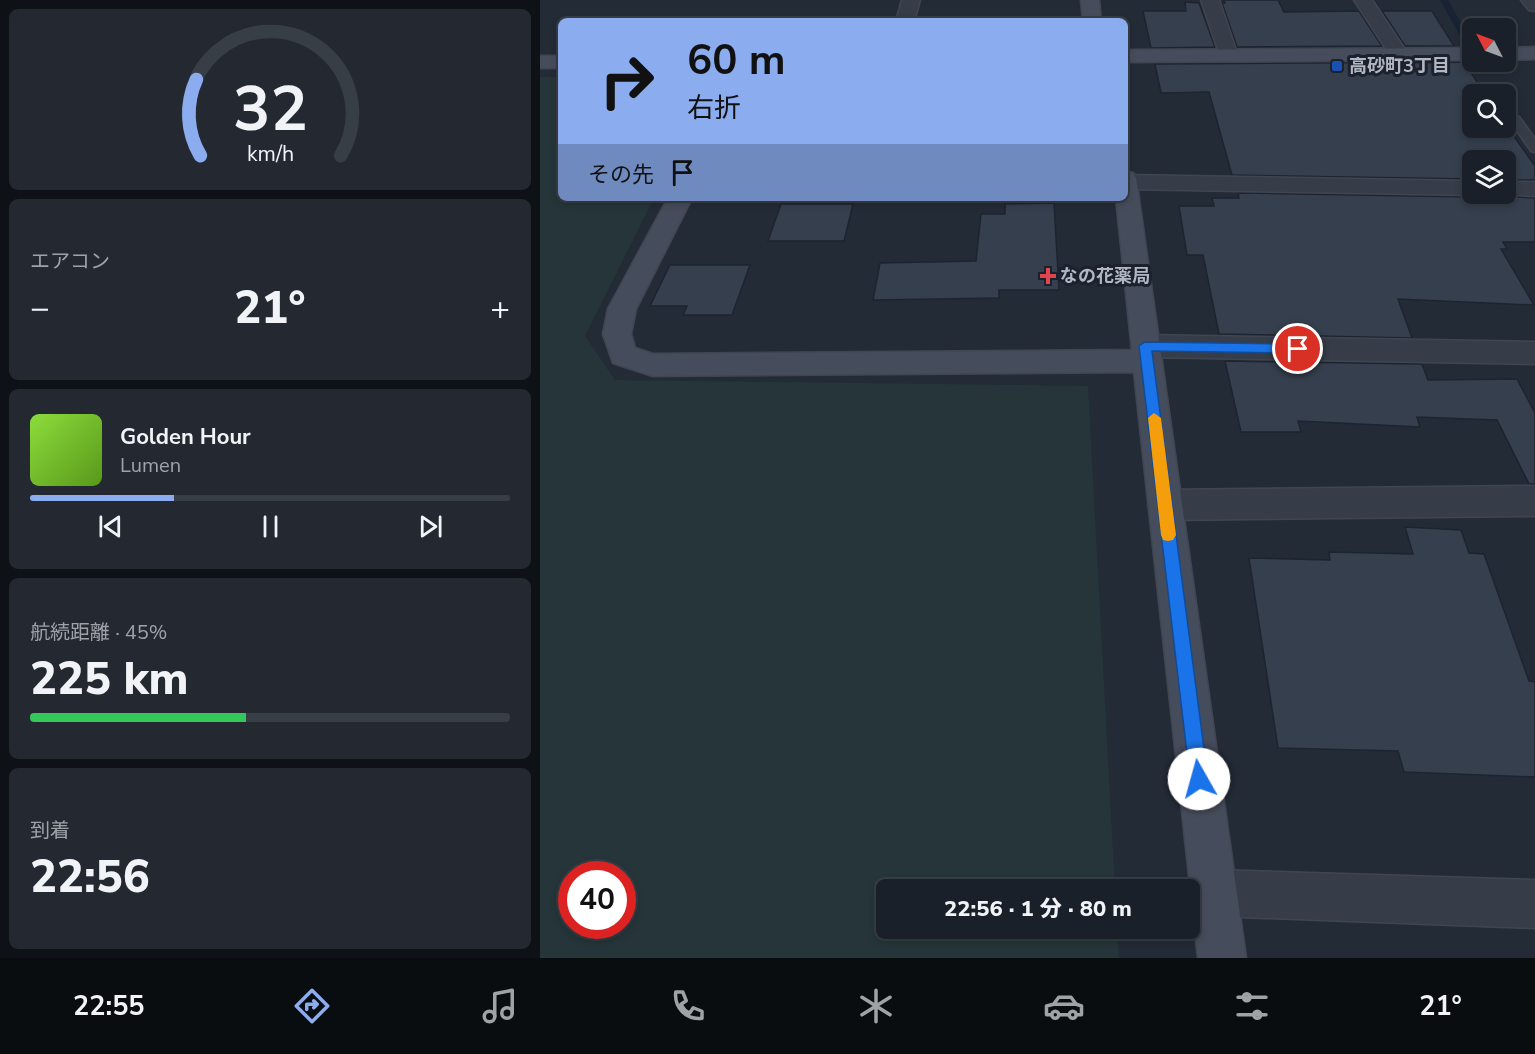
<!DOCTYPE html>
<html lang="ja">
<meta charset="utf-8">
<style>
:root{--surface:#1a2029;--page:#232831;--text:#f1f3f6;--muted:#9fa3a8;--line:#383e46;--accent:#8badef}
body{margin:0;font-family:"Nunito Sans","Noto Sans JP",sans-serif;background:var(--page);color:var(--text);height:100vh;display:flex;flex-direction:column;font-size:22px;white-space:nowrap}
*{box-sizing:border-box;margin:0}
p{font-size:20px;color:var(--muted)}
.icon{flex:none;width:33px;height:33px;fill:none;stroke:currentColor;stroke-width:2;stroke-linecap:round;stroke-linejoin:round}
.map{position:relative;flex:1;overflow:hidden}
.details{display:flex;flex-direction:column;gap:9px;padding:9px;background:#0e1217;width:540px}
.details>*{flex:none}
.banner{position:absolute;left:18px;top:18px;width:570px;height:183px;border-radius:9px;box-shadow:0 3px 9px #0003,0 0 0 2px var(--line);background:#8badef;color:#111;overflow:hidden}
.needle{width:39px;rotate:312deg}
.buttons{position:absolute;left:922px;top:18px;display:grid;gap:12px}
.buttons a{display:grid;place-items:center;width:54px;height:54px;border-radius:9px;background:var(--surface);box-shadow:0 3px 9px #0003,0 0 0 2px var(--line);font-size:30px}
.speed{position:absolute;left:18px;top:861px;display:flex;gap:12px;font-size:30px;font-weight:700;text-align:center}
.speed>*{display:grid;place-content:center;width:78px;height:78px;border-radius:50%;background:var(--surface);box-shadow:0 3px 9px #0003,0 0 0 2px var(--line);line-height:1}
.speed .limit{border:9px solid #d22;background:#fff;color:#111}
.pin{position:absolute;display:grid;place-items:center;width:51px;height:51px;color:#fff;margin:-26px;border:3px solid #fff;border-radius:50%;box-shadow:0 2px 6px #0007}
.me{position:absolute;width:66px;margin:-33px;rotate:353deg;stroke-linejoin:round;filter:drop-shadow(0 0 4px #0008)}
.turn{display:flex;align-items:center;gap:21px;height:126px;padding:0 30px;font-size:27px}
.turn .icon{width:78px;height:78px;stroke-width:2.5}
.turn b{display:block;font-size:42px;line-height:51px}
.then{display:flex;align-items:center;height:57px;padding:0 30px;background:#0003;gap:12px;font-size:22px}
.big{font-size:45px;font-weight:800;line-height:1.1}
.details .tile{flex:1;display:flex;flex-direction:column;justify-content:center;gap:9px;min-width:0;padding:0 21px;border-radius:9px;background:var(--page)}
.details .dial{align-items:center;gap:0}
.dial svg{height:156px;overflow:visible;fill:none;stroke:var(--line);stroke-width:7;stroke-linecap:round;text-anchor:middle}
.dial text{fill:var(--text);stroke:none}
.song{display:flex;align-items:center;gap:18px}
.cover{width:72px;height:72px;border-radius:9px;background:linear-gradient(135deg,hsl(90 70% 55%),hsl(90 70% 35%))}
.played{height:6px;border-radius:3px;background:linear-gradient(90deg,var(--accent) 30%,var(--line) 30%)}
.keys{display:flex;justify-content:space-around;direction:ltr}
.heat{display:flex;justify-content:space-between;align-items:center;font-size:33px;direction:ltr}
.charge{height:9px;border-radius:4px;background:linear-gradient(90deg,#34c759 45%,var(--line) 0)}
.trip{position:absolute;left:336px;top:879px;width:324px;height:60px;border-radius:9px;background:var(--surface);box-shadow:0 3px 9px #0003,0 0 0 2px var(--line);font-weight:800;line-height:60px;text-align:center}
.dock{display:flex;height:96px;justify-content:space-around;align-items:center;background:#0a0d10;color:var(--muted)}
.dock .icon{width:42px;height:42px}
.dock .active{color:var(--accent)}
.dock b{font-size:27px;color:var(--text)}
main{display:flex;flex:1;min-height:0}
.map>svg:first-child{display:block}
.green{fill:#253539;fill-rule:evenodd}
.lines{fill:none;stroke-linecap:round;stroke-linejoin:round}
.stream{fill:#172234;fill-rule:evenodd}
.building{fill:#353f4e;stroke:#1e242f;stroke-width:1.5}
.lane-casing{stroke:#404651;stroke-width:3}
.street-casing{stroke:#404651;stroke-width:3}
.secondary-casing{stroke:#404651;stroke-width:3}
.lane{fill:#363d48;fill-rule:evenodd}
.street{fill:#363d48;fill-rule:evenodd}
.secondary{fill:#454c5b;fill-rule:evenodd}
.route{fill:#1a73e8;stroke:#114b97;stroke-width:1.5}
.slow{fill:#f59e0b}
.transit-dot{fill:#1a4fb4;stroke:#1c222d;stroke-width:2}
.health-dot{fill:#e0444e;stroke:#1c222d;stroke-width:2}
.labels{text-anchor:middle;stroke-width:6;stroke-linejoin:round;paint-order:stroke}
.far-poi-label{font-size:18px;font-weight:bold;fill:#b1b8c4;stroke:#1c222d;text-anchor:start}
</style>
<main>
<section class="details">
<div class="tile dial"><svg viewBox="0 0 100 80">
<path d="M14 69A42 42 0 1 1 86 69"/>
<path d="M14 69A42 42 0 0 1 12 30" stroke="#8badef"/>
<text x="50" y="56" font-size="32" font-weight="700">32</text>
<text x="50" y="72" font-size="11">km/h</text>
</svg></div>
<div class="tile"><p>エアコン</p>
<div class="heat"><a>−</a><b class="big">21°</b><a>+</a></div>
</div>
<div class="tile">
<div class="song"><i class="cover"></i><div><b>Golden Hour</b><p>Lumen</p></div></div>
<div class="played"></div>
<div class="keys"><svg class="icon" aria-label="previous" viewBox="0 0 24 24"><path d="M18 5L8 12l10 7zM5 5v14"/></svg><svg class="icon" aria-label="pause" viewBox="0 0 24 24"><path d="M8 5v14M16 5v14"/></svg><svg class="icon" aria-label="next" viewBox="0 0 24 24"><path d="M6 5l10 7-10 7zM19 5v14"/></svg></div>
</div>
<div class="tile"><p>航続距離 · 45%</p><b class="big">225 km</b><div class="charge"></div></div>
<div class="tile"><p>到着</p><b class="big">22:56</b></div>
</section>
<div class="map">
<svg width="995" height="958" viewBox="0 0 995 958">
<rect width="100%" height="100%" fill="#232b37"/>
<path class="green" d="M 0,77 L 21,77 L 21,198 L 114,198 L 45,336 L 75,380 L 548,386 L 575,889 L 346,890 L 346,928 L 577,929 L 579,958 L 0,958 ZM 32,874 L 82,874 L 82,926 L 32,926 Z"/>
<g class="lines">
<path class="stream" d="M 900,0 L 908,0 L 931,41 L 930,43 L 924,43 Z"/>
</g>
<path class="building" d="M 684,0 L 738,0 L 744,12 L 819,11 L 842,46 L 697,47 L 682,3 L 685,3 Z
M 645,2 L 659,3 L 675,47 L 611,48 L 603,11 L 646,11 Z
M 842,11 L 892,11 L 914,46 L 865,46 Z
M 924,62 L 945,94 L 933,94 L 933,128 L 966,128 L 966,125 L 995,166 L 995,180 L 966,180 L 966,160 L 933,160 L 933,179 L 692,175 L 669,92 L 621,93 L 615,64 Z
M 698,193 L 933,197 L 941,194 L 956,194 L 958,196 L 995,198 L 995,242 L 963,242 L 967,249 L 961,249 L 994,305 L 858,299 L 872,338 L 679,334 L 663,255 L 647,255 L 639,206 L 674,206 L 672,198 L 699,198 Z
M 514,203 L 519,290 L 459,290 L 459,298 L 333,300 L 340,263 L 436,261 L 441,214 L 465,214 L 465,204 Z
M 241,204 L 313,204 L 304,241 L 228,241 Z
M 130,265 L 210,265 L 192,315 L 143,315 L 147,306 L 110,306 Z
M 685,361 L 882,364 L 888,380 L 977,379 L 995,413 L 995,484 L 989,484 L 957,420 L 877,417 L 880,427 L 758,421 L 761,432 L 701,432 Z
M 865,527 L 921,530 L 929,553 L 944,554 L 989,681 L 995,682 L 995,777 L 864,772 L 858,751 L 738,748 L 709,558 L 790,560 L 789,552 L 873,554 Z"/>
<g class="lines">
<defs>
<path id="lane" d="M 975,116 L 979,117 L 995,139 L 995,152 L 991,151 L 969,119 Z"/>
<path id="street" d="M 362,0 L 380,0 L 374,21 L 356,21 Z
M 661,0 L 679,0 L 698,56 L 696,60 L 682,60 L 680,56 Z
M 814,0 L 832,0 L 868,54 L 866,58 L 852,58 Z
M 981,0 L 995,0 L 995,11 L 989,10 Z
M 585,175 L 933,181 L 933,194 L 939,194 L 933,195 L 585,189 Z
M 966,182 L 995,182 L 995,196 L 958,194 L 966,194 Z
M 605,335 L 995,342 L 995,364 L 605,357 L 595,353 L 591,346 L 595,339 Z
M 995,486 L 995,516 L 625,520 L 613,516 L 608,505 L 613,494 L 625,490 Z
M 674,870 L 995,880 L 995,928 L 674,916 L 657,910 L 651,893 L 657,876 Z"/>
<path id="secondary" d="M 541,0 L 559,0 L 561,21 L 543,21 Z
M 995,47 L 995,59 L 966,60 L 966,48 Z
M 933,48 L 933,60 L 585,62 L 585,50 Z
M 0,56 L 21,56 L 21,68 L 0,68 Z
M 585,171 L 593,173 L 596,178 L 706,958 L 658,958 L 594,372 L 113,376 L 73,363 L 63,334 L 68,309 L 128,198 L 152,198 L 96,309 L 91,334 L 95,348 L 113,354 L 592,350 L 576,198 L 585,198 Z"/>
</defs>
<use href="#lane" class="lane-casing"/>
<use href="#street" class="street-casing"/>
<use href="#secondary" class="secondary-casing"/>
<use href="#lane" class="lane"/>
<use href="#street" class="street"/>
<use href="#secondary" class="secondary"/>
</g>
<path class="route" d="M 605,342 L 758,344 L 763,349 L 758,353 L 612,351 L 668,779 L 666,785 L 659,788 L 653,785 L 650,779 L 599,346 Z"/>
<path class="slow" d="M 614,413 L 621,418 L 636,535 L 633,540 L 628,541 L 623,540 L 621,535 L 608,418 Z"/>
<rect class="transit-dot" x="791" y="60" width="12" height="12" rx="3"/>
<path class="health-dot" d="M505 267h6v6h6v6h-6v6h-6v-6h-6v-6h6z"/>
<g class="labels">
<g class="far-poi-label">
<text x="809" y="72">高砂町3丁目</text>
<text x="520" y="282">なの花薬局</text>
</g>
</g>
</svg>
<div class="buttons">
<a><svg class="needle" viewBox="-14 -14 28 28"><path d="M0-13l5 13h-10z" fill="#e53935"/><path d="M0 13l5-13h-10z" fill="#9fa3a8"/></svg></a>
<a><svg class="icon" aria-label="search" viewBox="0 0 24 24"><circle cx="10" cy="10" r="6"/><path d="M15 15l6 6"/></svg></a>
<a><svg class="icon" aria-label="layers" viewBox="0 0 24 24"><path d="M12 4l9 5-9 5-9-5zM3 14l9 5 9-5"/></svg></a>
</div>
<div class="speed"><div class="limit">40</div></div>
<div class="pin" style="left:758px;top:349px;background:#d93025"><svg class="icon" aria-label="arrive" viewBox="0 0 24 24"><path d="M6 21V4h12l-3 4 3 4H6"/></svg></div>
<svg class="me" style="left:659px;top:779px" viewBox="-20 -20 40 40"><circle r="19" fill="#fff"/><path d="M0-13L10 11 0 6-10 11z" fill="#1a73e8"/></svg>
<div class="trip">22:56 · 1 分 · 80 m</div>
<div class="banner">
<div class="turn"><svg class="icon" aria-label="right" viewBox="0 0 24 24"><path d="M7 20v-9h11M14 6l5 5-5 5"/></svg><div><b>60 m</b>右折</div></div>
<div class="then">その先<svg class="icon" aria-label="arrive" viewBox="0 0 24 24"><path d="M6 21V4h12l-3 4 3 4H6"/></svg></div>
</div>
</div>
</main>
<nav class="dock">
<b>22:55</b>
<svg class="icon active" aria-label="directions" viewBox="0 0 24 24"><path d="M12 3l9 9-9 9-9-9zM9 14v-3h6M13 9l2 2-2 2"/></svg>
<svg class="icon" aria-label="music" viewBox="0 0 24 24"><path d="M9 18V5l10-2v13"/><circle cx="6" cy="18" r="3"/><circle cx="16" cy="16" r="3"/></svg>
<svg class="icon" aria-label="phone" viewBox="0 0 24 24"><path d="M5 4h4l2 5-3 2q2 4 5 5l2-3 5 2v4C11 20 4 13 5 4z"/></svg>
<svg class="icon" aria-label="climate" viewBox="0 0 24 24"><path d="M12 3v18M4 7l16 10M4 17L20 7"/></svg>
<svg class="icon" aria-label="car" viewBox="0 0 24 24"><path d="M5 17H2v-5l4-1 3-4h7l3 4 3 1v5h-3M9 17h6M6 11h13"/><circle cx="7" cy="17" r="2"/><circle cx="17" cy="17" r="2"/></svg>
<svg class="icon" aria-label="filters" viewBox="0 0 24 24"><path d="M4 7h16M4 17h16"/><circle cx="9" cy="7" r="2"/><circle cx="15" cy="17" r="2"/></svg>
<b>21°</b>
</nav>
